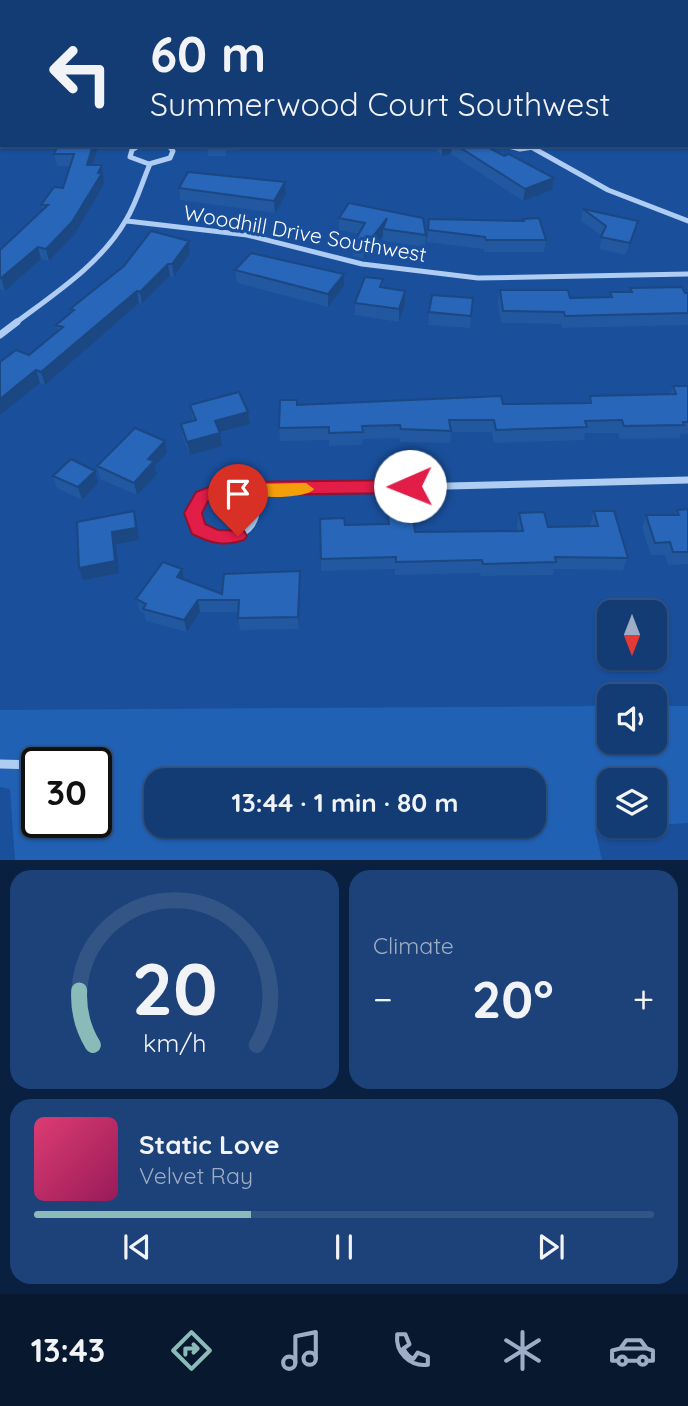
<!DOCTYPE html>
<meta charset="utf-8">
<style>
:root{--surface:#133b74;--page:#1c4279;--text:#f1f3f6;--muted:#9dadc5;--line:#325586;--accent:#8bbbb9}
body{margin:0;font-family:Quicksand,sans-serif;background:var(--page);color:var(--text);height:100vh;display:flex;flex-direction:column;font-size:26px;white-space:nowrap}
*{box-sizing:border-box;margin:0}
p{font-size:23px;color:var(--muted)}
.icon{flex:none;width:38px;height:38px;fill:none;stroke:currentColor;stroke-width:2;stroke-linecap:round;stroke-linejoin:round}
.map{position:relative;height:860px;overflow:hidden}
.panel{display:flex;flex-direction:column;gap:10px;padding:10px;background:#0a2040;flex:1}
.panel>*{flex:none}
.guide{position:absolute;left:0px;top:0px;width:690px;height:147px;box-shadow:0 2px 5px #0004,0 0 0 2px var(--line);background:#133b74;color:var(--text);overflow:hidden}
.needle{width:46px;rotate:180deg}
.buttons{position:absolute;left:597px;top:600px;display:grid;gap:14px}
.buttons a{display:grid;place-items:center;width:70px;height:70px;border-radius:14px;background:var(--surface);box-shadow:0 2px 5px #0004,0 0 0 2px var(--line);font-size:35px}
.speed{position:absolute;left:21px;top:747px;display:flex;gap:14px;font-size:35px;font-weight:700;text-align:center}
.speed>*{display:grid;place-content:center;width:91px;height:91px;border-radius:50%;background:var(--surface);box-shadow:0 2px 5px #0004,0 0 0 2px var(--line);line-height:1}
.speed .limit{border:4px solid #111;border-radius:10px;background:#fff;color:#111}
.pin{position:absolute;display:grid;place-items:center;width:60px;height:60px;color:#fff;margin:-72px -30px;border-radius:50% 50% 50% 0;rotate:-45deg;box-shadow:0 0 7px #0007}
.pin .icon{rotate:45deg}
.me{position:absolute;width:77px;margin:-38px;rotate:269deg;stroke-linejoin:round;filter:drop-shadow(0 0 5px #0008)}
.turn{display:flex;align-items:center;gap:24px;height:147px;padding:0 35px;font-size:32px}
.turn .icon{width:91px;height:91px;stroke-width:2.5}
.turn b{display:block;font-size:49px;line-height:60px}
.big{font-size:52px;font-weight:700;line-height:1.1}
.panel .card{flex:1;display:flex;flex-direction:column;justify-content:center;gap:10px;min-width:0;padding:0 24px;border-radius:21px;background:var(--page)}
.panel .dial{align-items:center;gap:0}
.dial svg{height:182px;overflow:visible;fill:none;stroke:var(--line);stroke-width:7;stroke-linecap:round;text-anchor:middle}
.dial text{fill:var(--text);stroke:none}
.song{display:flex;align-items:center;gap:21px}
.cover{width:84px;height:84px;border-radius:10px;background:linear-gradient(135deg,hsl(340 70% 55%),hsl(330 70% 35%))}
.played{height:7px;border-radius:4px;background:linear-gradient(90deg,var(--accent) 35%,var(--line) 35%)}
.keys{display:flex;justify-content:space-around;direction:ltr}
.heat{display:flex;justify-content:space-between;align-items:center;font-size:38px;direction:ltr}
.panel .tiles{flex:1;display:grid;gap:10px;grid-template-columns:1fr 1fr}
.card:last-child{grid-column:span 2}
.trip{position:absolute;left:144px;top:768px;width:402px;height:70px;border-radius:21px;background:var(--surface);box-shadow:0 2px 5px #0004,0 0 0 2px var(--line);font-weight:700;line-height:70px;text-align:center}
.tab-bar{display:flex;height:112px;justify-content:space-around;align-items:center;background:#08182e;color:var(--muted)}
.tab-bar .icon{width:49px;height:49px}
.tab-bar .selected{color:var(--accent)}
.tab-bar b{font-size:32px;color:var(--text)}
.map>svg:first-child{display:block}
.green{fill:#2161b4;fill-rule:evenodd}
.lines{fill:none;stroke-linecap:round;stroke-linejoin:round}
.minor-far2{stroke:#afccf2;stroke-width:5}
.minor-far1{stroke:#afccf2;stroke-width:7}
.minor{stroke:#afccf2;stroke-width:9}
.tertiary{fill:#afccf2;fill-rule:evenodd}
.wall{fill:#22589f}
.shaded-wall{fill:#1b4782}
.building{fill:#2766b9;stroke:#1b4782;stroke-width:2}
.route{fill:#e11d48;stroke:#92132f;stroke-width:2}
.slow{fill:#f59e0b}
.labels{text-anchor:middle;stroke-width:7;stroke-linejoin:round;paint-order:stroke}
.street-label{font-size:21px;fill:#fff;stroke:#194f9b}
</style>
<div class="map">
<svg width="688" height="860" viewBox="0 0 688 860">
<rect width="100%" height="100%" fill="#194f9b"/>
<path class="green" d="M 609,706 L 609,742 L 654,742 L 655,706 L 688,706 L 688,823 L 655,825 L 654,780 L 609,780 L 609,826 L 640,826 L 595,829 L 602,860 L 15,860 L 10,789 L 0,787 L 0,710 ZM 37,763 L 96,763 L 96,822 L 37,822 ZM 156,780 L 534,780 L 534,826 L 156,826 Z"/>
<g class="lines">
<path class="minor-far2" d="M 140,145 L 132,150 L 130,157 L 149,164 L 170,158 L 173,151 L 168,145
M 504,145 L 520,149 L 534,147
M 533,148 L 608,190 L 688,221
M 127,221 L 247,235 L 362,264 L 478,278 L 688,274
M 14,324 C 54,294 101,264 126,220 C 137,202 142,182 150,164"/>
<path class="minor-far1" d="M 0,335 L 17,322
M 233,488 L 256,501 C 261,541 217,546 194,521 L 196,504 L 211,492 Z
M 243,491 L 688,480"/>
<path class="minor" d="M 0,764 L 37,765
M 96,768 L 105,768"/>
<path class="tertiary" d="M 0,59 L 2,59 L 2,63 L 0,63 Z"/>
</g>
<path class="wall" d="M 58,145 L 100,145 L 98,147 L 93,165 L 102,165 L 104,184 L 75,234 L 49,261 L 41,259 L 5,291 L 0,289 L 0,250 L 43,210 L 41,205 L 63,188 L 70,166 L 57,166 L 54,154 Z
M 207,145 L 239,145 L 239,150 L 226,150 L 226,156 L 208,156 Z
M 433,145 L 484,145 L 504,156 L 554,178 L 552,190 L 523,201 L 451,154 L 442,156 Z
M 285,182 L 286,194 L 275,213 L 180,200 L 179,188 Z
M 583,209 L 635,233 L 626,255 L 599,249 L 602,236 L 581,221 Z
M 339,218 L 426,235 L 425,247 L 382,241 L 383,235 L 364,259 L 353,256 L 353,244 L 359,234 L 339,230 Z
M 429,219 L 523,221 L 523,219 L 546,240 L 544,252 L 484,252 L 484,249 L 427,242 Z
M 189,241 L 190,253 L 174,277 L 170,276 L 142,304 L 139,303 L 45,385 L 40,383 L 0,415 L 0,362 L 29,355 L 58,332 L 56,325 L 71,313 L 70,309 Z
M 235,270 L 344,286 L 328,307 L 237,283 Z
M 383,279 L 383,288 L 405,291 L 405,303 L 399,322 L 355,315 L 355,303 Z
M 630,288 L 688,293 L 688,325 L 562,328 L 561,324 L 501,323 L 498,302 L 500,290 L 570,298 L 609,297 L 610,292 L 629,292 Z
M 429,312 L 471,316 L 470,328 L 428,325 Z
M 673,386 L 688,386 L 688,434 L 681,434 L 679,438 L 620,439 L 618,433 L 585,433 L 584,440 L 494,443 L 492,432 L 451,432 L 450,443 L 400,442 L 399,438 L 363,439 L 362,445 L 329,446 L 329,440 L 280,441 L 279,428 L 297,405 L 503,404 L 588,403 L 590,396 L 670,394 Z
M 190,405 L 250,424 L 220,433 L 222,446 L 190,455 L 183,437 L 181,424 L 193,421 Z
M 167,453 L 155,466 L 157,474 L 137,495 L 100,479 L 97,466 Z
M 53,476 L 98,483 L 82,500 L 57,488 Z
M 688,509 L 688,564 L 668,565 L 665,555 L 651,555 L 642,528 L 646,515 L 675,515 L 677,510 Z
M 594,511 L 628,558 L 623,570 L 554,569 L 553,575 L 481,576 L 480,573 L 395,575 L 395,569 L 321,571 L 320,519 L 345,525 L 388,524 L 388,516 L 415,532 L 518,531 L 517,525 L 519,513 L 548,527 L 591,526 L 590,524 Z
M 182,569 L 185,580 L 222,594 L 300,571 L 299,629 L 240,630 L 238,618 L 238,612 L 200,612 L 187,632 L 146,621 L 144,613 L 140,612 L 136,599 Z"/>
<path class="shaded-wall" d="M 2,6 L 2,20 L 0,23 L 0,9 Z
M 93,145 L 100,145 L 98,147 L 90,176 L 87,165 Z
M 442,145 L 452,145 L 451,154 L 442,156 Z
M 102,165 L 104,184 L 75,234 L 49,261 L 46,249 L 98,173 Z
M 554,178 L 552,190 L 523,201 L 525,189 Z
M 285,182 L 286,194 L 275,213 L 274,201 Z
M 387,218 L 383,229 L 383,235 L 364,259 L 365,247 Z
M 638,221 L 635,233 L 626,255 L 630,243 Z
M 189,241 L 190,253 L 174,277 L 172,264 Z
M 38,247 L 41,259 L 5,291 L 1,278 Z
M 168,264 L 170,276 L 142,304 L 140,292 Z
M 344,274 L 344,286 L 328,307 L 328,294 Z
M 137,291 L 139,303 L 45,385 L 41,372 Z
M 405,291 L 405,303 L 399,322 L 399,309 Z
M 36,370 L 40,383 L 0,415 L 0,399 Z
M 248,412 L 250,424 L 217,433 L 215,421 Z
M 220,433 L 222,446 L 190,455 L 187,442 Z
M 165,441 L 167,453 L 155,466 L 157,474 L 137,495 L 134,483 L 148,459 Z
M 95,471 L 98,483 L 82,500 L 78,487 Z
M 134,511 L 137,524 L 139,540 L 116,544 L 119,573 L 83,580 L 79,568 L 112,532 Z
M 182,569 L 185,582 L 177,577 Z
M 300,571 L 300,583 L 299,629 L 298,617 Z
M 198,600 L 200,612 L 187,632 L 184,620 Z"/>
<path class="building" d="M 0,0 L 6,0 L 5,2 L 2,2 L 2,6 L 0,9 Z
M 58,145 L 93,145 L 87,165 L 102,165 L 98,173 L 102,173 L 72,222 L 46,249 L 38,247 L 1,278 L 0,278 L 0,250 L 48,205 L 41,205 L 54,187 L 63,188 L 74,154 L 54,154 Z
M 456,145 L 484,145 L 504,156 L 509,154 L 554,178 L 525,189 Z
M 188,172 L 285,182 L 274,201 L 179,188 Z
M 349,203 L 423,218 L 426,235 L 383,229 L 387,218 L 365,247 L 353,244 L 365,223 L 339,218 Z
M 583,209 L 638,221 L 630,243 L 601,237 L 606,226 Z
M 539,218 L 546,240 L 486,240 L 485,237 L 428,230 L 429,219 L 524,221 L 523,219 Z
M 151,231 L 189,241 L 172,264 L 168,264 L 140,292 L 137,291 L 41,372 L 36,370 L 0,399 L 0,362 L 16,350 L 29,355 L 63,327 L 56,325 L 74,310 L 70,309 L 124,266 Z
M 251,253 L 344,274 L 328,294 L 235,270 Z
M 365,277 L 383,279 L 380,287 L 405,291 L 399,309 L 355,303 Z
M 682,287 L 685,293 L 688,293 L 688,313 L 565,316 L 564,312 L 503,311 L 500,290 L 568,290 L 570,298 L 612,297 L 610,292 L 632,292 L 630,288 Z
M 432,295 L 473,298 L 471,316 L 429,312 Z
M 673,386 L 688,386 L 688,422 L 683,422 L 684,425 L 624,426 L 622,420 L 585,421 L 587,427 L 496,430 L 494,420 L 449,420 L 451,431 L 401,429 L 400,425 L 362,426 L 363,432 L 329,433 L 329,427 L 279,428 L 280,400 L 297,400 L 297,405 L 501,396 L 503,404 L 591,403 L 590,396 L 676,394 Z
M 239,392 L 248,412 L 215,421 L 220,433 L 187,442 L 181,424 L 196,420 L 190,405 Z
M 135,428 L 165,441 L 148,459 L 154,461 L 134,483 L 97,466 Z
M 71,459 L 95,471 L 78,487 L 53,476 Z
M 688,509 L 688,552 L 673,552 L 670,542 L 655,543 L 646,515 L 679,515 L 677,510 Z
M 134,511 L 136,528 L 112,532 L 115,561 L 79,568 L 77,522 Z
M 594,511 L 614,511 L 628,558 L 555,557 L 556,562 L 483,564 L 482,560 L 396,562 L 396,557 L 321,559 L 320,519 L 344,518 L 345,525 L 389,524 L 388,516 L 413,516 L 415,532 L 523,531 L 519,513 L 544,512 L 548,527 L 598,526 Z
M 163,562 L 182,569 L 177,577 L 222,594 L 224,574 L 300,571 L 298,617 L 238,618 L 239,600 L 198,600 L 184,620 L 143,609 L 146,604 L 136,599 Z"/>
<path class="route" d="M 410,480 L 418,486 L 410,493 L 223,495 L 208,501 L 202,513 L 205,524 L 218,530 L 244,531 L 247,536 L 244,540 C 224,547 210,543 192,534 L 184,513 L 196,492 L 222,482 Z"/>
<path class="slow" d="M 306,483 L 314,489 C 308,499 246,500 240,490 L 248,484 Z"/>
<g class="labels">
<g class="street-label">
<text transform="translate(305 234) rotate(10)" y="7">Woodhill Drive Southwest</text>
</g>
</g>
</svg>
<div class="buttons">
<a><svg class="needle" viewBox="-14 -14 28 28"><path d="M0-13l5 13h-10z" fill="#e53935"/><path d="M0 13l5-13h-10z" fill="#9dadc5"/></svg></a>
<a><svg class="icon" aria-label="sound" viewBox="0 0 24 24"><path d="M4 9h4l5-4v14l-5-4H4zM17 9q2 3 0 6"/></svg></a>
<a><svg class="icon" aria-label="layers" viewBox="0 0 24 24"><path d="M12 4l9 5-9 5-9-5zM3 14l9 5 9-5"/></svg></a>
</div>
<div class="speed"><div class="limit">30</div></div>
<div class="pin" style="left:238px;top:536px;background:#d93025"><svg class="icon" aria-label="arrive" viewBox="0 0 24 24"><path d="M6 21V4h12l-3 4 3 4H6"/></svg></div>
<svg class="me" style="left:410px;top:486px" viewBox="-20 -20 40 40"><circle r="19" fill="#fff"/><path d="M0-13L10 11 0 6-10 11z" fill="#e11d48"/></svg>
<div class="trip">13:44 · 1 min · 80 m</div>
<div class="guide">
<div class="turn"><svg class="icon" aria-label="left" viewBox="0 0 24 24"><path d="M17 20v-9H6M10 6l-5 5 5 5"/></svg><div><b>60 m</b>Summerwood Court Southwest</div></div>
</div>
</div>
<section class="panel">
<div class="tiles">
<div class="card dial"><svg viewBox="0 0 100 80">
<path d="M14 69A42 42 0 1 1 86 69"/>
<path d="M14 69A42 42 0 0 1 8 45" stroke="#8bbbb9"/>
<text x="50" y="56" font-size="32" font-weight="700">20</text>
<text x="50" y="72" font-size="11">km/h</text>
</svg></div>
<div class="card"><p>Climate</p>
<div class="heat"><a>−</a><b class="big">20°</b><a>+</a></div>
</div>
<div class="card">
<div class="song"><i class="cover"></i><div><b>Static Love</b><p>Velvet Ray</p></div></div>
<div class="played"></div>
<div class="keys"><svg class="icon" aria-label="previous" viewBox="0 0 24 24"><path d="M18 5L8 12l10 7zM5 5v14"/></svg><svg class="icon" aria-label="pause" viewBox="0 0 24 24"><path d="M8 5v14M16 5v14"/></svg><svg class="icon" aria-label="next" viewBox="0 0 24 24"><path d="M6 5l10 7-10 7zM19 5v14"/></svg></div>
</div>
</div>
</section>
<nav class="tab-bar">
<b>13:43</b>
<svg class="icon selected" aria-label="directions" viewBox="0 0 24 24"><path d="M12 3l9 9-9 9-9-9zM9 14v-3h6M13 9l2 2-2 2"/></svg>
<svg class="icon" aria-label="music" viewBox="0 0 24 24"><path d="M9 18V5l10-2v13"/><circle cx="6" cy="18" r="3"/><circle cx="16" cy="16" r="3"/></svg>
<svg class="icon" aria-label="phone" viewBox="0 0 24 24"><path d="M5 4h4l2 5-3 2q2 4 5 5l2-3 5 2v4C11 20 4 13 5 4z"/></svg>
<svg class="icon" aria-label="climate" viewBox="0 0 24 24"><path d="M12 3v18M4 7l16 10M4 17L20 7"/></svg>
<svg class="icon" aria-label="car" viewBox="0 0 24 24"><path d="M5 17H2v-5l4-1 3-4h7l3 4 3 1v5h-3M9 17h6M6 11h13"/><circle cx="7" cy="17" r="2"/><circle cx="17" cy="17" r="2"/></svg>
</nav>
